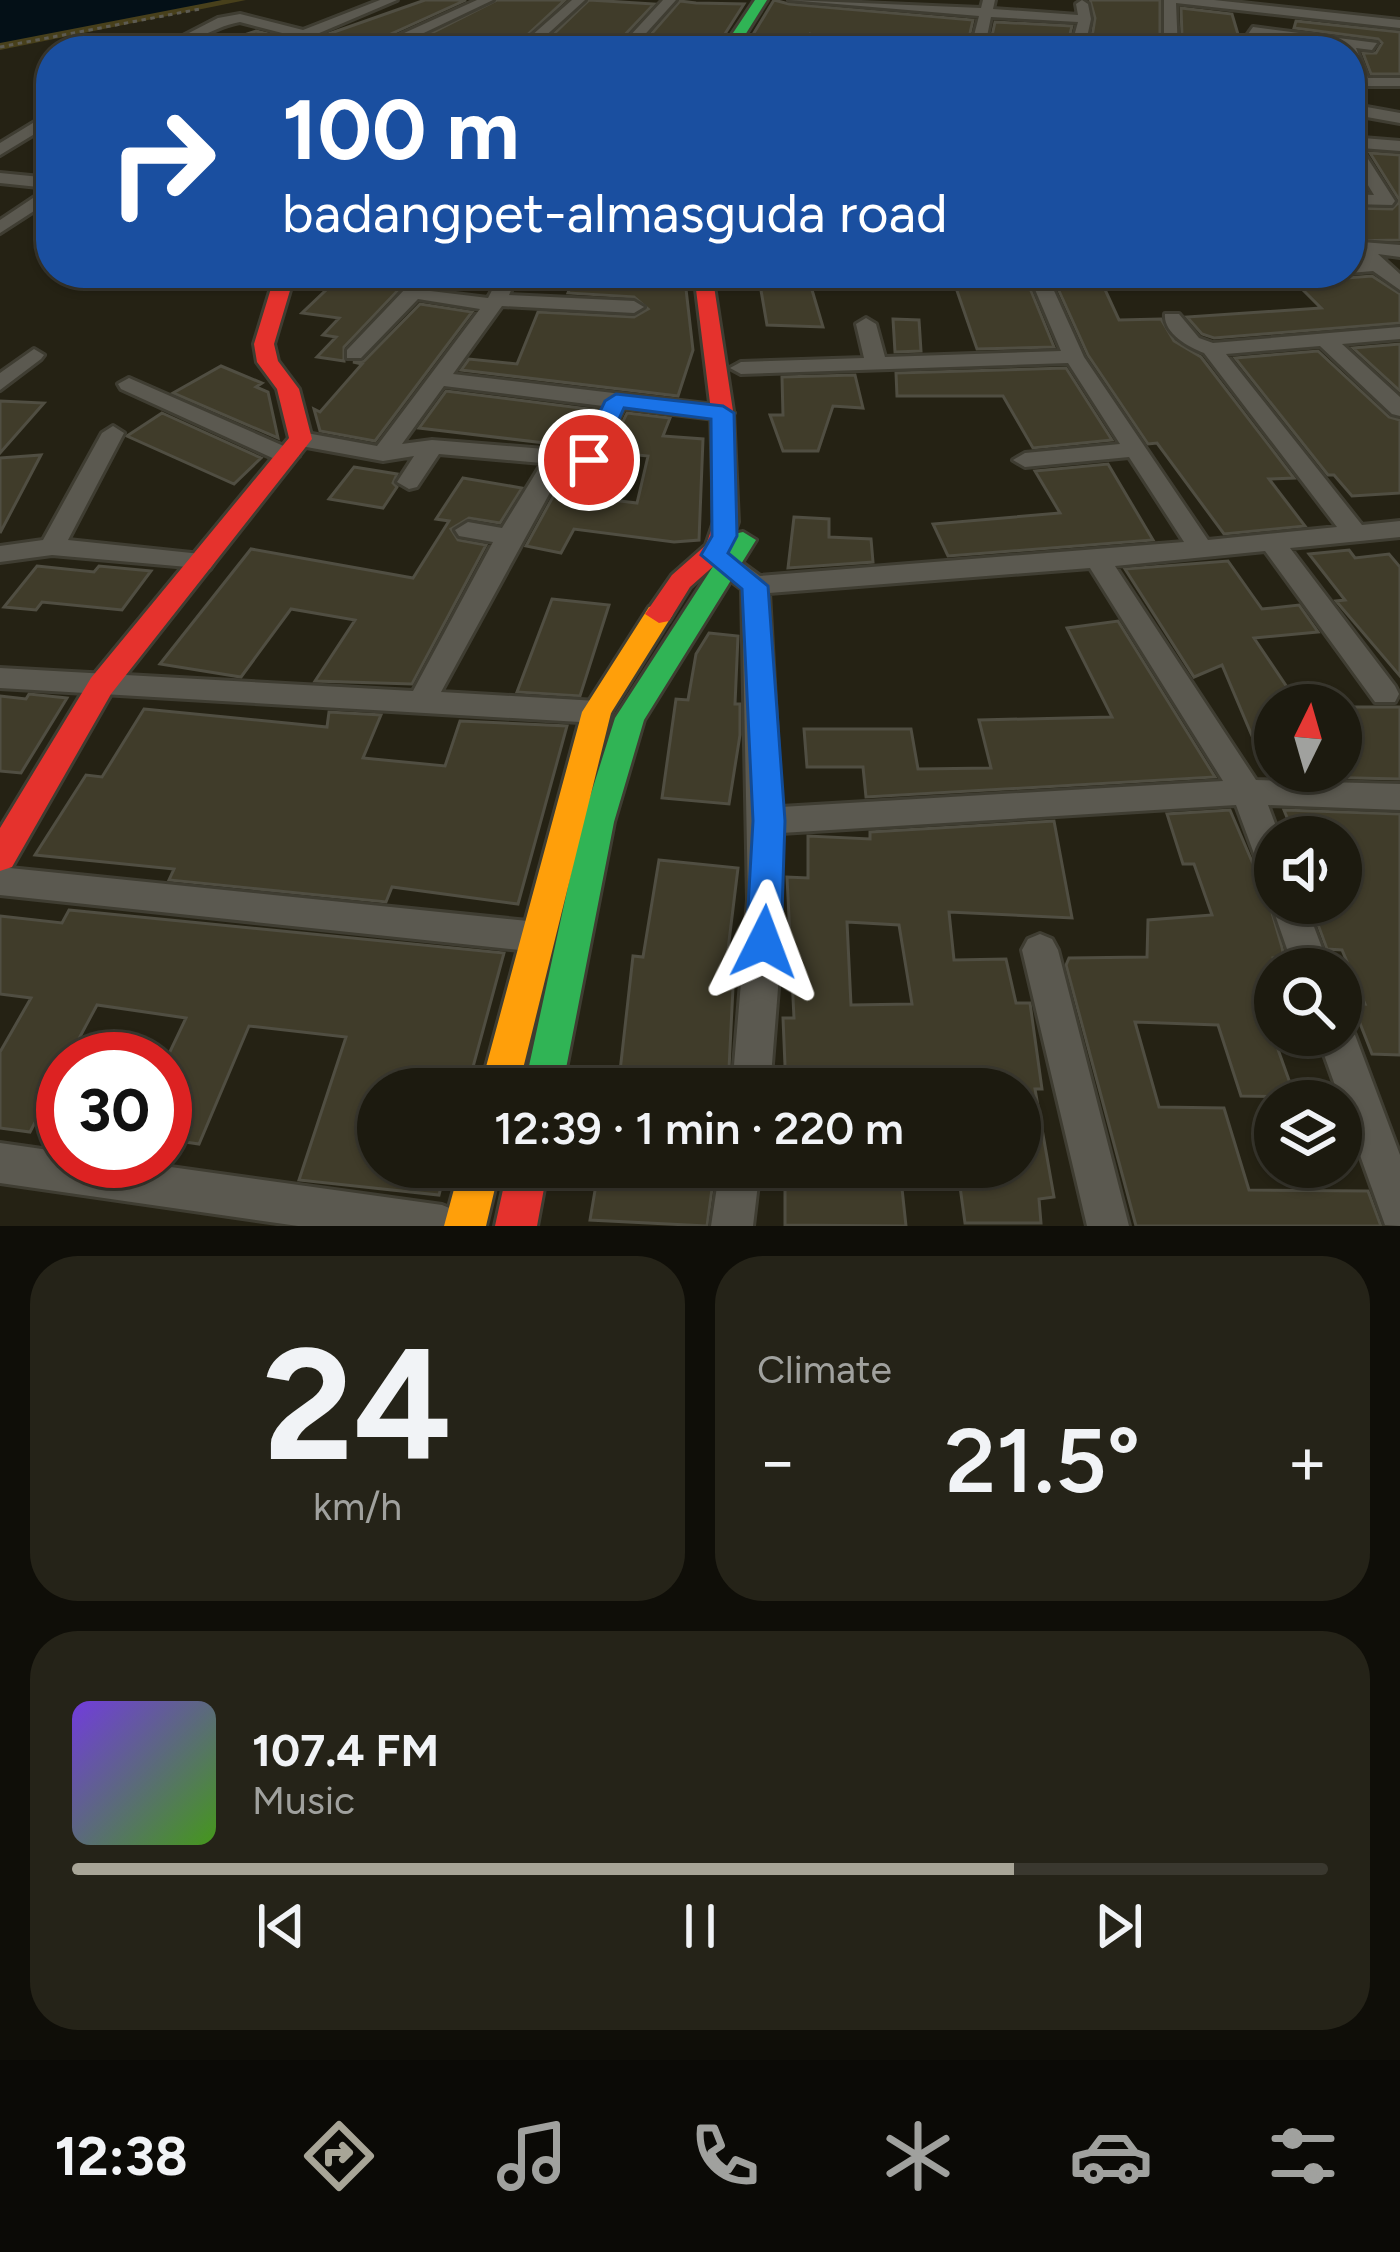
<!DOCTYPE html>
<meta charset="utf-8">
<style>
:root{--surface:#1c1a0f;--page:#252318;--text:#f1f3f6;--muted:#a0a19e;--line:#3a382f;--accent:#a8a597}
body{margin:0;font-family:Figtree,sans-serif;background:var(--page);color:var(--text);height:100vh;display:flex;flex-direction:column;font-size:45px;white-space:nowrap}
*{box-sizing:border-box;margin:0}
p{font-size:39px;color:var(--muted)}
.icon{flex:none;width:66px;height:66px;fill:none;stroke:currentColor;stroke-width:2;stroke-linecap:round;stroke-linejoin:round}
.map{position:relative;height:1226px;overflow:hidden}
.drawer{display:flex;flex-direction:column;gap:30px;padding:30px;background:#0f0e08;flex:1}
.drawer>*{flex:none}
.banner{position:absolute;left:36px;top:36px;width:1329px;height:252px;border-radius:48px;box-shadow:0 3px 9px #0004,0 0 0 3px var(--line);background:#1a4fa0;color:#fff;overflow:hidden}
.needle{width:78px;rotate:5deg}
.fabs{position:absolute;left:1254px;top:684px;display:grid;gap:24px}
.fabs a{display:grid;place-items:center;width:108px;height:108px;border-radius:50%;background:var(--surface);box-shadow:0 3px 9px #0004,0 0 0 3px var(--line);font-size:60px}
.speed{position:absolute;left:36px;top:1032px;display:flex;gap:24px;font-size:60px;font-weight:700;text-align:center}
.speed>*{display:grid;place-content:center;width:156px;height:156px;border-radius:50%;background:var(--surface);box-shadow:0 3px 9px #0004,0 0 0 3px var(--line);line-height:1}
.speed .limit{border:18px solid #d22;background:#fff;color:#111}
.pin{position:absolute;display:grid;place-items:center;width:102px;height:102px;color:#fff;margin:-51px;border:6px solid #fff;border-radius:50%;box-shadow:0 3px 12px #0007}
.me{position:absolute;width:132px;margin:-66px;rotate:3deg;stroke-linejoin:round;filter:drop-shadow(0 0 9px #0008)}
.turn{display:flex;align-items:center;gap:42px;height:252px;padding:0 48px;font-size:54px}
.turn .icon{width:156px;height:156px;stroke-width:2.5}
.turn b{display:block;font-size:84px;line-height:102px}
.big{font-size:90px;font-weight:600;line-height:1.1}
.drawer .card{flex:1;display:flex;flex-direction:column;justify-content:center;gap:18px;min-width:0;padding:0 42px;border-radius:48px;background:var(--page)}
.drawer .dial{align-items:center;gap:0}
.dial b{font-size:156px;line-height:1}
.song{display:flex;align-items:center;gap:36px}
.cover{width:144px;height:144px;border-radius:18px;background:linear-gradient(135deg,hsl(260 70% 55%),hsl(100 70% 35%))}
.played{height:12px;border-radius:6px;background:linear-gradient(90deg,var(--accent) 75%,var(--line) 75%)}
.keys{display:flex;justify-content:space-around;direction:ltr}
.heat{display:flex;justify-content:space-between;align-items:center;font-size:66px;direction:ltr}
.drawer .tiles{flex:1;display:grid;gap:30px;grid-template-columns:1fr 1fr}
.card:last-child{grid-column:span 2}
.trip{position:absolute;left:357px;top:1068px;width:684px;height:120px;border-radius:60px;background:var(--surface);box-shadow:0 3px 9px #0004,0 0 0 3px var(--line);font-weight:600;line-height:120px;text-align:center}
.menu{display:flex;height:192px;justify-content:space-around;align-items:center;background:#0b0a06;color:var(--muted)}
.menu .icon{width:84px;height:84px}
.menu .active{color:var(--accent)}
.menu b{font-size:54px;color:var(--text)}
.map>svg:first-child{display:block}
.green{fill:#48401b}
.water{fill:#041017}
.building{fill:#403c2a;stroke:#504e42;stroke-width:3;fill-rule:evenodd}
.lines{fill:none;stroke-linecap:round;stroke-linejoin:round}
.street-casing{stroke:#3f3d32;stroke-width:6}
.fast-casing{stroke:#3f3d32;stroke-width:6}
.slow-casing{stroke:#3f3d32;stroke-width:6}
.jam-casing{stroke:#3f3d32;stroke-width:6}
.path{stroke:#5d5b52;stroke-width:3;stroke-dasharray:4.5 4.5;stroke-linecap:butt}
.street{fill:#5b5950;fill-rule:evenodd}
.fast{fill:#30b455;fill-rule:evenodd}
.slow{fill:#ff9f0a;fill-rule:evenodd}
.jam{fill:#e5322d;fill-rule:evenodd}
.route{fill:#1a73e8;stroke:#114b97;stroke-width:3}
</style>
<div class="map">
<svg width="1400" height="1226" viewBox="0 0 1400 1226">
<rect width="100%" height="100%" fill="#252214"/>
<path class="green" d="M 0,0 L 246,0 L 0,50 Z"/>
<path class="water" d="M 0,0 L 222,0 L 0,43 Z"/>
<path class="building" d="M 425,0 L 466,0 L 371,43 L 331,33 Z
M 497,0 L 565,0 L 510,51 L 396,51 Z
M 589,0 L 654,4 L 618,42 L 589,40 L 588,51 L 536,51 Z
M 774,0 L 789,4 L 973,20 L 966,51 L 937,51 L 932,40 L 918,42 L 915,51 L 855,51 L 857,41 L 845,35 L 832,51 L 821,51 L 825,39 L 810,34 L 798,51 L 743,51 Z
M 1090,0 L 1160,0 L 1160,35 L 1092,37 L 1095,18 Z
M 680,1 L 696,3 L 744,4 L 714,51 L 675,51 L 680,43 L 646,40 Z
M 1181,8 L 1232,14 L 1243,51 L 1214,51 L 1212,38 L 1182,36 Z
M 1296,21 L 1400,32 L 1400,74 L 1371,74 L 1363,53 L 1376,53 L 1382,43 L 1378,39 L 1294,28 Z
M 995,22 L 1072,26 L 1066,50 L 990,45 Z
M 256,31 L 334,51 L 267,45 L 258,39 L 226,41 Z
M 1370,153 L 1400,155 L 1400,240 L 1350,241 L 1350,208 L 1392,209 L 1400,201 Z
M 344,273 L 385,273 L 376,281 L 402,286 L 344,347 L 344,361 L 317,357 L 336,337 L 323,335 L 339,318 L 302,313 Z
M 758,273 L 807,273 L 823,327 L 767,325 Z
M 1372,276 L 1400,294 L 1400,323 L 1214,338 L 1202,334 L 1187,317 L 1321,308 L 1295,282 Z
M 574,277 L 613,281 L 610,285 L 686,289 L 693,350 L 678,396 L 461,370 L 469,359 L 517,364 L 538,312 L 634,317 L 648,309 L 634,297 L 568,293 Z
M 1027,281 L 1054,347 L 977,349 L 954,282 Z
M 1055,282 L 1102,283 L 1119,320 L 1161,319 L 1174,341 L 1201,357 L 1294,478 L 1269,479 L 1305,526 L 1224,534 L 1157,443 L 1148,444 L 1088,355 Z
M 420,304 L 472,312 L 375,441 L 320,431 L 314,409 L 320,412 L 362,364 L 353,362 L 364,361 Z
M 893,319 L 919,320 L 921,351 L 895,352 Z
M 1400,344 L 1400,391 L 1353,348 Z
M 1318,351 L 1389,417 L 1400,420 L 1400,493 L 1352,496 L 1334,475 L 1328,475 L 1235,358 Z
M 221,366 L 262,383 L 256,387 L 268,392 L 278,438 L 173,393 Z
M 1066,368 L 1112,440 L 1033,448 L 1003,396 L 897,396 L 896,373 Z
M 855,375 L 863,408 L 833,406 L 818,451 L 783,451 L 770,415 L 783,415 L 782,377 Z
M 446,391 L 596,410 L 578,447 L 419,428 Z
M 0,401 L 44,403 L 0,453 Z
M 162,413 L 261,458 L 234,484 L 127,436 Z
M 627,413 L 670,418 L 663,436 L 703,439 L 699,540 L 674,542 L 574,529 L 561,553 L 526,546 L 555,493 L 637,503 L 648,456 L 608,452 Z
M 41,455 L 0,533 L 0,458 Z
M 1108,464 L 1153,540 L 948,556 L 933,524 L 1060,513 L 1035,471 Z
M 354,467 L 397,474 L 393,483 L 397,487 L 383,508 L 329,499 Z
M 463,478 L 522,488 L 500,523 L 469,518 L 451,529 L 458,540 L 486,545 L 412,684 L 315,681 L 355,620 L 291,609 L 241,677 L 160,664 L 251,549 L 413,578 L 449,521 L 436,519 Z
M 794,517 L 829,519 L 829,537 L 871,539 L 873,562 L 788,568 Z
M 1349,550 L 1355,558 L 1389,554 L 1400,567 L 1400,676 L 1336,601 L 1345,600 L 1309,554 Z
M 1228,561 L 1262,609 L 1299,605 L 1318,632 L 1254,638 L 1297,702 L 1275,704 L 1275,771 L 1341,771 L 1341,707 L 1400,707 L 1400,779 L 1269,776 L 1222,665 L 1194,677 L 1125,569 Z
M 37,566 L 94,572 L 99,566 L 151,571 L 122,610 L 42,602 L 36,610 L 4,607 Z
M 552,599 L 609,605 L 580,696 L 517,692 Z
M 1118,621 L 1215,777 L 866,797 L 863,767 L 807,767 L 804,729 L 911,729 L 918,769 L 991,768 L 979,720 L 1112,717 L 1067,628 Z
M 709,633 L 738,636 L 735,704 L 740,704 L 740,735 L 729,804 L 662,798 L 676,699 L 688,700 L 696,654 Z
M 29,694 L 67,698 L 21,773 L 0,771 L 0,696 L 26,699 Z
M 144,709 L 327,727 L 329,712 L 381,715 L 363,758 L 445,766 L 460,721 L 567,726 L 518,904 L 392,887 L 386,902 L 169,880 L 174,869 L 35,855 L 86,775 L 102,777 Z
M 1230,810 L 1268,899 L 1282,947 L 1284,958 L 1273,958 L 1275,1041 L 1295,1097 L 1241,1096 L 1218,1025 L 1135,1022 L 1159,1107 L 1224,1108 L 1249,1190 L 1368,1191 L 1381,1226 L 1136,1226 L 1066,965 L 1069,958 L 1147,957 L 1148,920 L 1212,915 L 1194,864 L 1183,864 L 1167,814 Z
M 1284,810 L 1400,814 L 1400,1055 L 1372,1054 L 1352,1003 L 1365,1004 L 1342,950 L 1327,949 L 1313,911 L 1341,912 L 1341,837 L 1295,837 Z
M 1054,821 L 1072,918 L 949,912 L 954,960 L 1006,959 L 1016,1003 L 1030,1003 L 1042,1089 L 1035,1089 L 1054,1197 L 1039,1199 L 1041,1223 L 965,1223 L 958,1172 L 1020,1169 L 1020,1089 L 786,1089 L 783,1018 L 794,1018 L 787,877 L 808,878 L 808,836 L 870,839 L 870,832 ZM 847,922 L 899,925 L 912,1004 L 851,1005 Z
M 659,860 L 738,868 L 726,966 L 734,967 L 728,1089 L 618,1089 L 633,956 L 643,957 Z
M 69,910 L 504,953 L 467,1089 L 378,1089 L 378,1167 L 446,1167 L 439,1195 L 299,1180 L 346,1037 L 249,1026 L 199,1144 L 165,1139 L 165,1062 L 186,1018 L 97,1005 L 68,1059 L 63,1059 L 63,1069 L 30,1132 L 0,1128 L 0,1052 L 31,998 L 0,994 L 0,916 L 62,923 Z
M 599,1167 L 715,1167 L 707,1226 L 590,1220 Z
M 785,1167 L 885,1167 L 887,1179 L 901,1179 L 906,1226 L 785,1225 Z"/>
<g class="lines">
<defs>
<path id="street" d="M 380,0 L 397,0 L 317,34 L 371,48 L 477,0 L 493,0 L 386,51 L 352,51 L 240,22 C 209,27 185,51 154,51 L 218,18 L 240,14 L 303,30 Z
M 572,0 L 585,0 L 529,51 L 514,51 Z
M 663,0 L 676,0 L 630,51 L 616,51 Z
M 789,0 L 981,8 L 983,0 L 995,0 L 993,9 L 1078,15 L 1076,4 L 1082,0 L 1088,4 L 1091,19 L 1084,51 L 1070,51 L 1078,22 L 991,17 L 984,51 L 970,51 L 979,16 Z
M 1164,0 L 1214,0 L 1400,20 L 1400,28 L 1176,3 L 1178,51 L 1164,51 Z
M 1253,27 L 1377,43 L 1372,50 L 1356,48 L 1368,78 L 1400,78 L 1400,86 L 1367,86 L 1350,104 L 1350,78 L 1354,78 L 1350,51 L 1248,34 Z
M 809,38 L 821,41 L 816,51 L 802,51 Z
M 846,39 L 853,43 L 850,51 L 836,51 Z
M 256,43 L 263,47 L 259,51 L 243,51 Z
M 922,44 L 932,44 L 933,51 L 919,51 Z
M 1350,104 L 1400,113 L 1400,123 L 1350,114 Z
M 51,112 L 51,124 L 0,155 L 0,143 Z
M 1350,137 L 1400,141 L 1400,151 L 1361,148 L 1395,201 L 1392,205 L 1350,204 L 1350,194 L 1374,195 L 1350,156 Z
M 0,173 L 51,178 L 51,200 L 0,233 L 0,220 L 48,188 L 0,183 Z
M 1362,242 L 1400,245 L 1400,257 L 1378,254 L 1400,274 L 1400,290 L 1373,271 L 1350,273 L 1350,261 L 1363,260 L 1353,247 Z
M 214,273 L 251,273 L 292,285 L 282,291 Z
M 501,273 L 519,273 L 509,295 L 634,301 L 644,307 L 634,313 L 502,306 L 453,374 L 723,406 L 734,413 L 723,420 L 624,408 L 597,465 L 565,465 L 441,692 L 597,701 L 607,704 L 612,712 L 607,720 L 597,723 L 0,688 L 0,668 L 413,691 L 493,542 L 459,536 L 455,530 L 468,522 L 502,528 L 542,463 L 439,454 L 417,487 L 409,489 L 397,482 L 414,456 L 383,461 L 301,446 L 290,439 L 301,432 L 377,446 L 480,309 L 418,299 L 361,358 L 347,358 L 347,350 L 406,288 L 488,298 ZM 444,386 L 603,406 L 581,452 L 432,440 L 402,444 Z
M 1028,273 L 1046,273 L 1084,357 L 1208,540 L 1337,527 L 1204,353 C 1187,347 1163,332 1165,314 L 1179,314 L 1199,338 L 1213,343 L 1400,327 L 1400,339 L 1342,344 L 1400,397 L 1400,416 L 1392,414 L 1320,346 L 1226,354 L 1362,525 L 1400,521 L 1400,537 L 1290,548 L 1395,686 L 1399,694 L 1395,702 L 1375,702 L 1265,551 L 1115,566 L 1256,780 L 1400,784 L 1400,810 L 1268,805 L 1280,837 L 1275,837 L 1275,882 L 1263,878 L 1236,805 L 781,833 L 780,963 L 770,1089 L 732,1089 L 748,900 L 742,589 L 705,561 L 701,555 L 705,549 L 723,549 L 760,576 L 1184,542 L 1129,457 L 1025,467 L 1013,460 L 1025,453 L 1120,444 L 1068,363 L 741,374 L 730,368 L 741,362 L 864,358 L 856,324 L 866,318 L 876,324 L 885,357 L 1061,351 ZM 1090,568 L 1223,781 L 781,807 L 769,593 Z
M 34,349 L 44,355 L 41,359 L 0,390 L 0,373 Z
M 129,378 L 295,451 L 299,456 L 287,463 L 279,461 L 121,389 L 118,384 Z
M 113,426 L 124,433 L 68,540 L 201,554 L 214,563 L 210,569 L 52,555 L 0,562 L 0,546 L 43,540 L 102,433 Z
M 0,867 L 538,922 L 550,926 L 555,937 L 550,948 L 538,952 L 0,895 Z
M 1275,895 L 1275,903 L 1305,903 L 1330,969 L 1294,969 L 1271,903 Z
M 1040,934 L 1052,939 L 1058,950 L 1129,1226 L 1087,1226 L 1022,950 L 1028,939 Z
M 1341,1019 L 1349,1023 L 1355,1035 L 1400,1155 L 1400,1226 L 1385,1225 L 1317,1035 L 1341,1035 Z
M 0,1143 L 63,1152 L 63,1161 L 128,1161 L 442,1205 L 457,1211 L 463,1226 L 298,1226 L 0,1183 Z
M 720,1167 L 760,1167 L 753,1226 L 711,1226 Z"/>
<path id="fast" d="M 755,0 L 767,0 L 735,51 L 721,51 Z
M 743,532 L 756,540 L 644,720 L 614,822 L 562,1089 L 524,1089 L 582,822 L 615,718 L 734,534 Z"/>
<path id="slow" d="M 659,605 L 673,614 L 611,713 L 518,1089 L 480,1089 L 582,712 L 649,607 Z
M 460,1167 L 500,1167 L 486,1226 L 444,1226 Z"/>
<path id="jam" d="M 285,273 L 305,273 L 291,287 L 274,344 L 278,361 L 299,389 L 312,439 L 111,694 L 12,867 L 0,871 L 0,828 L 91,678 L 289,438 L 277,389 L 257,362 L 254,344 L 272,285 Z
M 694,273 L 712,273 L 733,411 L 738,522 L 726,555 L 690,587 L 669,621 L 659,623 L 645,614 L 672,575 L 706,545 L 714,522 L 711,411 Z
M 508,1167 L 548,1167 L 537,1226 L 495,1226 Z"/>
</defs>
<use href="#street" class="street-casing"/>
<use href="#fast" class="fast-casing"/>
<use href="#slow" class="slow-casing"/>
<use href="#jam" class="jam-casing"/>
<path class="path" d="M 0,47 L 200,9"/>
<use href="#street" class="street"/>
<use href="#fast" class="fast"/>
<use href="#slow" class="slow"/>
<use href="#jam" class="jam"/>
</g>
<path class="route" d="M 616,394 L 723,406 L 734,413 L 737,536 L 728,553 L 768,586 L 785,821 L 781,942 L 776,953 L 764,957 L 751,953 L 746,942 L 753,821 L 742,589 L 701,555 L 712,536 L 711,419 L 624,408 L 598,465 L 581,465 L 577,460 L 605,401 Z"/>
</svg>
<div class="fabs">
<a><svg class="needle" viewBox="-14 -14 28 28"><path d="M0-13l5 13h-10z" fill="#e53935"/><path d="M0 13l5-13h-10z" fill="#a0a19e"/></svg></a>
<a><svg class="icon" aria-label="sound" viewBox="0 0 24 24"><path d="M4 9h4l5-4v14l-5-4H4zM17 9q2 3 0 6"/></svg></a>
<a><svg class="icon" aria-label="search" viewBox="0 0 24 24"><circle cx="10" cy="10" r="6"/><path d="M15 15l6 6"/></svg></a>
<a><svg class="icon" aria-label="layers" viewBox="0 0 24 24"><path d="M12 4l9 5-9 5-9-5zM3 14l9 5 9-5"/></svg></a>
</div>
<div class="speed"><div class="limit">30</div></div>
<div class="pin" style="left:589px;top:460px;background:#d93025"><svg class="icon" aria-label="arrive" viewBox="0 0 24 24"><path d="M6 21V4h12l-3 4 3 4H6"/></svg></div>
<svg class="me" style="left:764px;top:942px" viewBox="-20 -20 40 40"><path d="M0-17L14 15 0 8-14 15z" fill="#1a73e8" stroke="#fff" stroke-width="4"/></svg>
<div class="trip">12:39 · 1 min · 220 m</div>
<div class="banner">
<div class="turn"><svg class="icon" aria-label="right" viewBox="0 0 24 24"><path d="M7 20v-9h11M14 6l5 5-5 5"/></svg><div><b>100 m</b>badangpet-almasguda road</div></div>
</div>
</div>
<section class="drawer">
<div class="tiles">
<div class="card dial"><b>24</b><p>km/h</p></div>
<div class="card"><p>Climate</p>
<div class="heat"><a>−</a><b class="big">21.5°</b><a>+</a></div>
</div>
<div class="card">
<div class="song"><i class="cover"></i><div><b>107.4 FM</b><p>Music</p></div></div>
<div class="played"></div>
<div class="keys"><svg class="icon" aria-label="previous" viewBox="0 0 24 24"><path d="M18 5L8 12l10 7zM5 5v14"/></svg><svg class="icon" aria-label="pause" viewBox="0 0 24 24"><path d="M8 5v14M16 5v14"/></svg><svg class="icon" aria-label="next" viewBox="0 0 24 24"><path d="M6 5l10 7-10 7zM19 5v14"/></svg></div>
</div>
</div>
</section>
<nav class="menu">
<b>12:38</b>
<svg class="icon active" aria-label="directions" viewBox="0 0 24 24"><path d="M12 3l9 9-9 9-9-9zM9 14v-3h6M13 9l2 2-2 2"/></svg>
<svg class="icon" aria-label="music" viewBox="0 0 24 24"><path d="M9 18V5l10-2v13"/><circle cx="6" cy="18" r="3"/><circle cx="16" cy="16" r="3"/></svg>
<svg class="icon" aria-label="phone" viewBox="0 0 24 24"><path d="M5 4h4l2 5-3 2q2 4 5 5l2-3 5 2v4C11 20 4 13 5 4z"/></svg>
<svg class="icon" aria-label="climate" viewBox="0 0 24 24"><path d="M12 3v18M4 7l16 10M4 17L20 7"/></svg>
<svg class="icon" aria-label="car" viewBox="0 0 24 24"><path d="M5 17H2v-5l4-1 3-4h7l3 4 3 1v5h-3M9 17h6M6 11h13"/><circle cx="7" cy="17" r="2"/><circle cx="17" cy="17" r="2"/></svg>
<svg class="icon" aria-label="filters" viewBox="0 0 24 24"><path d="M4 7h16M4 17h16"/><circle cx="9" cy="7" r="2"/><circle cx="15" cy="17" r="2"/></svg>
</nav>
